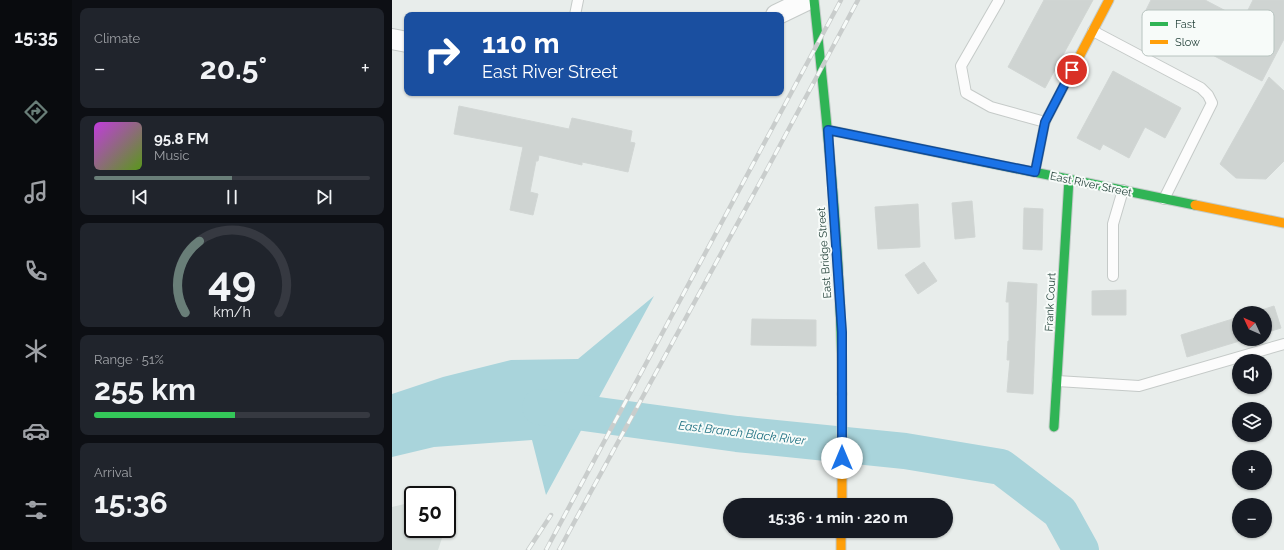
<!DOCTYPE html>
<meta charset="utf-8">
<style>
:root{--surface:#171b24;--page:#20242c;--text:#f1f3f6;--muted:#9ea1a6;--line:#363941;--accent:#697e78}
body{margin:0;font-family:Raleway,sans-serif;background:var(--page);color:var(--text);height:100vh;display:flex;flex-direction:column;font-size:15px;white-space:nowrap}
*{box-sizing:border-box;margin:0}
p{font-size:13px;color:var(--muted)}
.icon{flex:none;width:22px;height:22px;fill:none;stroke:currentColor;stroke-width:2;stroke-linecap:round;stroke-linejoin:round}
.map{position:relative;flex:1;overflow:hidden}
.drawer{display:flex;flex-direction:column;gap:8px;padding:8px;background:#0d0f14;width:320px}
.drawer>*{flex:none}
.banner{position:absolute;left:12px;top:12px;width:380px;height:84px;border-radius:8px;box-shadow:0 1px 3px #0004;background:#1a4fa0;color:#fff;overflow:hidden}
.needle{width:26px;rotate:314deg}
.fabs{position:absolute;left:840px;top:306px;display:grid;gap:8px}
.fabs a{display:grid;place-items:center;width:40px;height:40px;border-radius:50%;background:var(--surface);box-shadow:0 1px 3px #0004;font-size:20px}
.speed{position:absolute;left:12px;top:486px;display:flex;gap:8px;font-size:20px;font-weight:700;text-align:center}
.speed>*{display:grid;place-content:center;width:52px;height:52px;border-radius:50%;background:var(--surface);box-shadow:0 1px 3px #0004;line-height:1}
.speed .limit{border:2px solid #111;border-radius:6px;background:#fff;color:#111}
.pin{position:absolute;display:grid;place-items:center;width:34px;height:34px;color:#fff;margin:-17px;border:2px solid #fff;border-radius:50%;box-shadow:0 1px 4px #0007}
.me{position:absolute;width:44px;margin:-22px;rotate:0deg;stroke-linejoin:round;filter:drop-shadow(0 0 3px #0008)}
.turn{display:flex;align-items:center;gap:14px;height:84px;padding:0 12px;font-size:18px}
.turn .icon{width:52px;height:52px;stroke-width:2.5}
.turn b{display:block;font-size:28px;line-height:34px}
.big{font-size:30px;font-weight:700;line-height:1.1}
.drawer .widget{flex:1;display:flex;flex-direction:column;justify-content:center;gap:6px;min-width:0;padding:0 14px;border-radius:8px;background:var(--page)}
.drawer .dial{align-items:center;gap:0}
.dial svg{height:104px;overflow:visible;fill:none;stroke:var(--line);stroke-width:7;stroke-linecap:round;text-anchor:middle}
.dial text{fill:var(--text);stroke:none}
.song{display:flex;align-items:center;gap:12px}
.cover{width:48px;height:48px;border-radius:6px;background:linear-gradient(135deg,hsl(290 70% 55%),hsl(90 70% 35%))}
.played{height:4px;border-radius:2px;background:linear-gradient(90deg,var(--accent) 50%,var(--line) 50%)}
.keys{display:flex;justify-content:space-around;direction:ltr}
.heat{display:flex;justify-content:space-between;align-items:center;font-size:22px;direction:ltr}
.charge{height:6px;border-radius:3px;background:linear-gradient(90deg,#34c759 51%,var(--line) 0)}
.trip{position:absolute;left:331px;top:498px;width:230px;height:40px;border-radius:20px;background:var(--surface);box-shadow:0 1px 3px #0004;font-weight:700;line-height:40px;text-align:center}
main{display:flex;flex:1;min-height:0}
.menu{display:flex;flex-direction:column;width:72px;justify-content:space-around;align-items:center;background:#090b0e;color:var(--muted)}
.menu .icon{width:28px;height:28px}
.menu .on{color:var(--accent)}
.menu b{font-size:18px;color:var(--text)}
.map>svg:first-child{display:block}
.built{fill:#d6dedb}
.water{fill:#a9d4db}
.lines{fill:none;stroke-linecap:round;stroke-linejoin:round}
.river{stroke:#a9d4db;stroke-width:36}
.building{fill:#cfd4d2;stroke:#d1d6d4}
.lane-casing{stroke:#c5cac8;stroke-width:12}
.street-casing{stroke:#c5cac8;stroke-width:22}
.fast-casing{stroke:#c3cbc8;stroke-width:11}
.slow-casing{stroke:#c3cbc8;stroke-width:11}
.lane{stroke:#fcfcfc;stroke-width:10}
.street{stroke:#fcfcfc;stroke-width:20}
.fast{stroke:#30b455;stroke-width:9}
.slow{stroke:#ff9f0a;stroke-width:9}
.rail-casing{stroke:#c9cdcc;stroke-width:4.5}
.rail{stroke:#f7fbf9;stroke-width:3;stroke-dasharray:9;stroke-linecap:butt}
.route-casing{stroke:#114b97;stroke-width:10}
.route{stroke:#1a73e8;stroke-width:7}
.labels{text-anchor:middle;stroke-width:4;stroke-linejoin:round;paint-order:stroke}
.street-label{font-size:11px;fill:#24423a;stroke:#f7fbf9}
.water-label{font-size:12px;font-style:italic;fill:#1c6f80;stroke:#f7fbf9}
.key{fill:#f7fbf9;stroke:#b8c4c0;stroke-width:1}
.key-label{font-size:11px;fill:#24423a}
</style>
<main>
<nav class="menu">
<b>15:35</b>
<svg class="icon on" aria-label="directions" viewBox="0 0 24 24"><path d="M12 3l9 9-9 9-9-9zM9 14v-3h6M13 9l2 2-2 2"/></svg>
<svg class="icon" aria-label="music" viewBox="0 0 24 24"><path d="M9 18V5l10-2v13"/><circle cx="6" cy="18" r="3"/><circle cx="16" cy="16" r="3"/></svg>
<svg class="icon" aria-label="phone" viewBox="0 0 24 24"><path d="M5 4h4l2 5-3 2q2 4 5 5l2-3 5 2v4C11 20 4 13 5 4z"/></svg>
<svg class="icon" aria-label="climate" viewBox="0 0 24 24"><path d="M12 3v18M4 7l16 10M4 17L20 7"/></svg>
<svg class="icon" aria-label="car" viewBox="0 0 24 24"><path d="M5 17H2v-5l4-1 3-4h7l3 4 3 1v5h-3M9 17h6M6 11h13"/><circle cx="7" cy="17" r="2"/><circle cx="17" cy="17" r="2"/></svg>
<svg class="icon" aria-label="filters" viewBox="0 0 24 24"><path d="M4 7h16M4 17h16"/><circle cx="9" cy="7" r="2"/><circle cx="15" cy="17" r="2"/></svg>
</nav>
<section class="drawer">
<div class="widget"><p>Climate</p>
<div class="heat"><a>−</a><b class="big">20.5°</b><a>+</a></div>
</div>
<div class="widget">
<div class="song"><i class="cover"></i><div><b>95.8 FM</b><p>Music</p></div></div>
<div class="played"></div>
<div class="keys"><svg class="icon" aria-label="previous" viewBox="0 0 24 24"><path d="M18 5L8 12l10 7zM5 5v14"/></svg><svg class="icon" aria-label="pause" viewBox="0 0 24 24"><path d="M8 5v14M16 5v14"/></svg><svg class="icon" aria-label="next" viewBox="0 0 24 24"><path d="M6 5l10 7-10 7zM19 5v14"/></svg></div>
</div>
<div class="widget dial"><svg viewBox="0 0 100 80">
<path d="M14 69A42 42 0 1 1 86 69"/>
<path d="M14 69A42 42 0 0 1 25 14" stroke="#697e78"/>
<text x="50" y="56" font-size="32" font-weight="700">49</text>
<text x="50" y="72" font-size="11">km/h</text>
</svg></div>
<div class="widget"><p>Range · 51%</p><b class="big">255 km</b><div class="charge"></div></div>
<div class="widget"><p>Arrival</p><b class="big">15:36</b></div>
</section>
<div class="map">
<svg width="892" height="550" viewBox="0 0 892 550">
<rect width="100%" height="100%" fill="#e8edeb"/>
<path class="built" d="M 65,494 L 55,524 L 55,496 Z
M 21,502 L 21,529 L 53,529 L 46,550 L 0,550 L 0,507 Z"/>
<path class="water" d="M 262,296 L 154,495 L 140,440 L 42,447 L 0,457 L 0,394 L 51,377 L 119,360 L 186,359 Z"/>
<g class="lines">
<path class="river" d="M 148,407 L 345,434 L 513,451 L 609,467 L 668,512 L 689,550"/>
</g>
<path class="building" d="M 652,0 L 701,0 L 653,88 L 616,67 Z
M 759,0 L 813,0 L 851,20 L 861,0 L 892,0 L 892,39 L 870,81 L 750,18 Z
M 721,71 L 789,108 L 773,138 L 753,127 L 737,158 L 711,144 L 708,150 L 685,138 Z
M 877,77 L 892,91 L 892,161 L 874,179 L 844,178 L 828,164 Z
M 67,106 L 177,129 L 180,118 L 240,131 L 238,142 L 243,143 L 236,172 L 190,162 L 190,165 L 147,155 L 146,161 L 144,161 L 138,192 L 146,194 L 141,215 L 118,210 L 131,147 L 62,134 Z
M 580,201 L 583,237 L 563,239 L 560,203 Z
M 526,204 L 528,247 L 486,249 L 483,207 Z
M 632,208 L 651,209 L 650,250 L 631,249 Z
M 532,262 L 545,281 L 526,294 L 513,275 Z
M 616,282 L 645,284 L 641,394 L 615,392 L 618,360 L 615,360 L 616,341 L 617,341 L 617,302 L 614,302 Z
M 734,290 L 734,315 L 700,315 L 700,291 Z
M 882,306 L 889,328 L 873,333 L 873,313 L 860,313 Z
M 847,317 L 847,339 L 854,339 L 795,357 L 789,335 Z
M 360,319 L 424,320 L 424,346 L 359,345 Z"/>
<g class="lines">
<defs>
<path id="lane" d="M 607,0 L 569,66 L 574,93 L 599,107 L 653,122
M 183,15 L 186,0
M 701,31 L 809,88 L 816,95 L 820,103 L 772,199
M 721,276 L 721,224 L 731,190
M 665,381 L 747,386 L 892,344"/>
<path id="street" d="M 384,15 L 415,0
M 0,39 L 15,42"/>
<path id="fast" d="M 422,0 C 436,131 450,262 450,394
M 436,130 L 803,205
M 662,427 L 677,179"/>
<path id="slow" d="M 643,172 L 653,122 L 717,0
M 803,205 L 892,223
M 450,394 L 450,505
M 449,531 L 449,550"/>
</defs>
<use href="#lane" class="lane-casing"/>
<use href="#street" class="street-casing"/>
<use href="#fast" class="fast-casing"/>
<use href="#slow" class="slow-casing"/>
<use href="#lane" class="lane"/>
<use href="#street" class="street"/>
<use href="#fast" class="fast"/>
<use href="#slow" class="slow"/>
<defs>
<path id="rail" d="M 136,550 L 159,515
M 154,550 L 449,0
M 167,550 L 372,175 L 466,0"/>
</defs>
<use href="#rail" class="rail-casing"/>
<use href="#rail" class="rail"/>
</g>
<g class="lines">
<defs>
<path id="route" d="M 450,458 L 450,332 L 436,130 L 643,172 L 653,122 L 680,70"/>
</defs>
<use href="#route" class="route-casing"/>
<use href="#route" class="route"/>
</g>
<g class="labels">
<g class="street-label">
<text transform="translate(699 184) rotate(12)" y="4">East River Street</text>
<text transform="translate(432 253) rotate(-94)" y="4">East Bridge Street</text>
<text transform="translate(658 302) rotate(-87)" y="4">Frank Court</text>
</g>
<g class="water-label">
<text transform="translate(350 433) rotate(7)" y="4">East Branch Black River</text>
</g>
</g>
<rect x="750" y="10" width="132" height="46" rx="6" class="key"/>
<rect x="758" y="22" width="18" height="4" fill="#30b455"/>
<rect x="758" y="40" width="18" height="4" fill="#ff9f0a"/>
<g class="key-label">
<text x="783" y="28">Fast</text>
<text x="783" y="46">Slow</text>
</g>
</svg>
<div class="fabs">
<a><svg class="needle" viewBox="-14 -14 28 28"><path d="M0-13l5 13h-10z" fill="#e53935"/><path d="M0 13l5-13h-10z" fill="#9ea1a6"/></svg></a>
<a><svg class="icon" aria-label="sound" viewBox="0 0 24 24"><path d="M4 9h4l5-4v14l-5-4H4zM17 9q2 3 0 6"/></svg></a>
<a><svg class="icon" aria-label="layers" viewBox="0 0 24 24"><path d="M12 4l9 5-9 5-9-5zM3 14l9 5 9-5"/></svg></a>
<a>+</a>
<a>−</a>
</div>
<div class="speed"><div class="limit">50</div></div>
<div class="pin" style="left:680px;top:70px;background:#d93025"><svg class="icon" aria-label="arrive" viewBox="0 0 24 24"><path d="M6 21V4h12l-3 4 3 4H6"/></svg></div>
<svg class="me" style="left:450px;top:458px" viewBox="-20 -20 40 40"><circle r="19" fill="#fff"/><path d="M0-13L10 11 0 6-10 11z" fill="#1a73e8"/></svg>
<div class="trip">15:36 · 1 min · 220 m</div>
<div class="banner">
<div class="turn"><svg class="icon" aria-label="right" viewBox="0 0 24 24"><path d="M7 20v-9h11M14 6l5 5-5 5"/></svg><div><b>110 m</b>East River Street</div></div>
</div>
</div>
</main>
